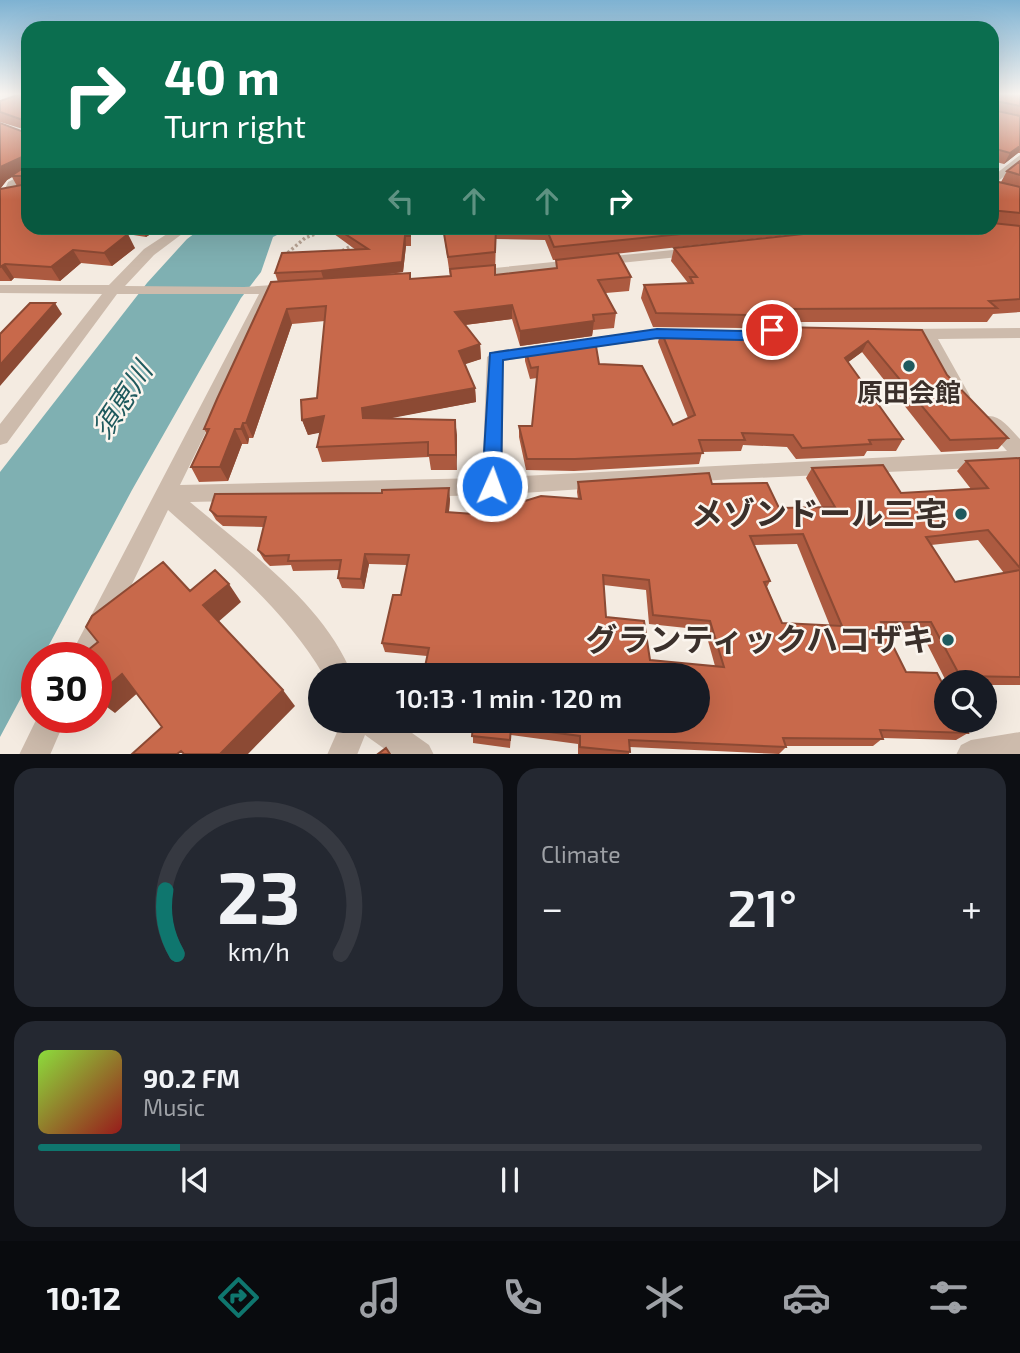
<!DOCTYPE html>
<meta charset="utf-8">
<style>
:root{--surface:#171b24;--page:#242831;--text:#f1f3f6;--muted:#9ea1a6;--line:#363941;--accent:#0f766e}
body{margin:0;font-family:"Exo 2","Noto Sans JP",sans-serif;background:var(--page);color:var(--text);height:100vh;display:flex;flex-direction:column;font-size:26px;white-space:nowrap}
*{box-sizing:border-box;margin:0}
p{font-size:23px;color:var(--muted)}
.icon{flex:none;width:38px;height:38px;fill:none;stroke:currentColor;stroke-width:2;stroke-linecap:round;stroke-linejoin:round}
.map{position:relative;height:754px;overflow:hidden}
.drawer{display:flex;flex-direction:column;gap:14px;padding:14px;background:#0d0f14;flex:1}
.drawer>*{flex:none}
.top-card{position:absolute;left:21px;top:21px;width:978px;height:214px;border-radius:21px;box-shadow:0 7px 28px #0002;background:#0b6e4f;color:#fff;overflow:hidden}
.tools{position:absolute;left:934px;top:670px;display:grid;gap:14px}
.tools a{display:grid;place-items:center;width:63px;height:63px;border-radius:50%;background:var(--surface);box-shadow:0 7px 28px #0002;font-size:35px}
.speed{position:absolute;left:21px;top:642px;display:flex;gap:14px;font-size:35px;font-weight:700;text-align:center}
.speed>*{display:grid;place-content:center;width:91px;height:91px;border-radius:50%;background:var(--surface);box-shadow:0 7px 28px #0002;line-height:1}
.speed .limit{border:10px solid #d22;background:#fff;color:#111}
.pin{position:absolute;display:grid;place-items:center;width:60px;height:60px;color:#fff;margin:-30px;border:4px solid #fff;border-radius:50%;box-shadow:0 2px 7px #0007}
.me{position:absolute;width:77px;margin:-38px;rotate:2deg;stroke-linejoin:round;filter:drop-shadow(0 0 5px #0008)}
.turn{display:flex;align-items:center;gap:24px;height:147px;padding:0 28px;font-size:32px}
.turn .icon{width:91px;height:91px;stroke-width:2.5}
.turn b{display:block;font-size:49px;line-height:60px}
.lanes{display:flex;align-items:center;height:66px;padding:0 28px;background:#0003;justify-content:center;gap:35px;direction:ltr}
.lanes .off{opacity:.35}
.big{font-size:52px;font-weight:600;line-height:1.1}
.drawer .card{flex:1;display:flex;flex-direction:column;justify-content:center;gap:10px;min-width:0;padding:0 24px;border-radius:21px;background:var(--page)}
.drawer .dial{align-items:center;gap:0}
.dial svg{height:182px;overflow:visible;fill:none;stroke:var(--line);stroke-width:7;stroke-linecap:round;text-anchor:middle}
.dial text{fill:var(--text);stroke:none}
.song{display:flex;align-items:center;gap:21px}
.cover{width:84px;height:84px;border-radius:10px;background:linear-gradient(135deg,hsl(90 70% 55%),hsl(0 70% 35%))}
.played{height:7px;border-radius:4px;background:linear-gradient(90deg,var(--accent) 15%,var(--line) 15%)}
.keys{display:flex;justify-content:space-around;direction:ltr}
.heat{display:flex;justify-content:space-between;align-items:center;font-size:38px;direction:ltr}
.drawer .tiles{flex:1;display:grid;gap:14px;grid-template-columns:1fr 1fr}
.card:last-child{grid-column:span 2}
.trip{position:absolute;left:308px;top:663px;width:402px;height:70px;border-radius:35px;background:var(--surface);box-shadow:0 7px 28px #0002;font-weight:600;line-height:70px;text-align:center}
.tabs{display:flex;height:112px;justify-content:space-around;align-items:center;background:#090b0e;color:var(--muted)}
.tabs .icon{width:49px;height:49px}
.tabs .active{color:var(--accent)}
.tabs b{font-size:32px;color:var(--text)}
.map>svg:first-child{display:block}
.water{fill:#7fb0b2}
.lines{fill:none;stroke-linecap:round;stroke-linejoin:round}
.path{stroke:#b9a596;stroke-width:3.5;stroke-dasharray:2.5 2.5;stroke-linecap:butt}
.minor{fill:#cdbbac;fill-rule:evenodd}
.wall{fill:#ac5a40;fill-rule:evenodd}
.shaded-wall{fill:#8c4a34}
.building{fill:#c8694b;stroke:#8c4a34;stroke-width:2;fill-rule:evenodd}
.route{fill:#1a73e8;stroke:#114b97;stroke-width:2}
.poi-dot{fill:#1f5a5e;stroke:#fbf5ee;stroke-width:2.5}
.labels{text-anchor:middle;stroke-width:5;stroke-linejoin:round;paint-order:stroke}
.poi-label{font-size:26px;font-weight:bold;fill:#3b302b;stroke:#fbf5ee}
.water-label{font-size:28px;font-style:italic;fill:#1f5a5e;stroke:#fbf5ee}
.near-poi-label{font-size:32px;font-weight:bold;fill:#3b302b;stroke:#fbf5ee;text-anchor:end}
</style>
<div class="map">
<svg width="1020" height="755" viewBox="0 0 1020 755">
<rect width="100%" height="100%" fill="#f4ebe1"/>
<path class="water" d="M 202,228 L 291,228 L 273,237 L 261,272 L 241,298 L 132,490 L 42,658 L 37,658 L 37,668 L 0,737 L 0,472 L 147,283 L 187,239 Z"/>
<g class="lines">
<path class="path" d="M 338,253 L 355,244
M 284,256 L 305,238 L 330,228"/>
<path class="minor" d="M 1020,155 L 1020,164 L 992,186 L 992,177 Z
M 28,172 L 28,180 L 17,186 L 12,198 L 4,198 L 2,196 L 8,182 Z
M 176,228 L 190,228 L 154,255 L 125,286 L 244,287 L 289,284 L 296,288 L 289,292 L 274,293 L 180,485 L 482,478 L 487,357 L 495,351 L 546,344 L 552,345 L 554,349 L 552,353 L 503,361 L 503,477 L 1007,451 L 981,422 L 983,417 C 999,412 1010,429 1020,439 L 1020,466 L 733,479 L 492,495 L 190,502 C 248,551 323,602 353,676 L 324,676 C 285,609 225,561 168,510 L 96,658 L 69,658 L 259,294 L 117,294 L 7,443 L 0,445 L 0,424 L 102,294 L 0,293 L 0,285 L 109,285 L 144,249 Z
M 693,248 L 700,252 L 698,255 L 474,278 L 467,274 L 474,270 Z
M 1020,328 L 1020,338 L 938,339 L 970,396 L 967,401 L 955,401 L 922,339 L 901,339 L 893,334 L 901,329 Z
M 658,329 L 681,329 L 689,334 L 681,339 L 658,339 L 574,350 L 566,345 L 574,340 Z
M 37,718 L 66,718 L 50,755 L 19,755 Z
M 342,721 L 395,721 L 429,745 L 434,755 L 393,755 L 365,735 L 357,755 L 327,755 Z
M 1020,732 L 1020,755 L 956,755 L 961,745 L 971,740 Z"/>
</g>
<path class="wall" d="M 28,94 L 28,228 L 160,228 L 146,237 L 102,230 L 135,248 L 112,266 L 81,263 L 60,281 L 14,278 L 11,281 L 0,281 L 0,123 L 21,131 L 23,129 L 0,122 L 0,101 ZM 12,177 L 17,186 L 0,189 L 7,180 Z
M 992,94 L 1020,94 L 1020,153 L 1018,153 L 1004,164 L 992,161 Z
M 1020,161 L 1020,312 L 993,314 L 987,322 L 772,322 L 742,328 L 653,327 L 641,298 L 644,285 L 688,283 L 671,261 L 674,248 L 992,228 L 992,182 L 1001,182 L 1007,171 Z
M 329,228 L 411,228 L 411,246 L 406,246 L 403,272 L 383,275 L 410,273 L 410,279 L 450,276 L 443,228 L 853,228 L 596,256 L 631,277 L 629,291 L 606,293 L 616,313 L 614,328 L 593,330 L 592,336 L 520,346 L 512,319 L 465,325 L 480,344 L 481,359 L 464,364 L 475,388 L 476,402 L 389,418 L 455,420 L 457,470 L 431,470 L 429,457 L 322,462 L 317,447 L 320,432 L 308,435 L 302,420 L 317,398 L 325,321 L 292,324 L 253,438 L 249,438 L 248,444 L 242,444 L 228,481 L 199,482 L 191,467 L 207,434 L 204,429 L 278,282 L 275,273 L 356,250 L 330,231 ZM 496,239 L 545,240 L 553,260 L 556,260 L 556,268 L 495,275 Z
M 922,330 L 947,375 L 1008,438 L 998,449 L 941,452 L 862,352 L 848,362 L 903,439 L 896,451 L 867,451 L 864,456 L 796,459 L 787,447 L 743,445 L 741,451 L 702,452 L 699,464 L 574,471 L 526,470 L 519,437 L 519,426 L 532,426 L 537,378 L 530,379 L 525,361 L 525,349 L 599,364 L 673,425 L 688,418 L 658,342 L 661,331 L 746,332 Z
M 1020,458 L 1020,685 L 985,685 L 985,682 L 947,683 L 921,632 L 886,632 L 906,672 L 968,733 L 956,740 L 883,738 L 873,746 L 785,746 L 786,747 L 779,754 L 630,747 L 629,754 L 578,754 L 578,744 L 511,735 L 510,748 L 473,743 L 473,733 L 417,721 L 698,721 L 427,656 L 385,652 L 382,643 L 401,595 L 407,565 L 369,564 L 364,589 L 342,588 L 338,578 L 339,570 L 293,571 L 291,565 L 270,566 L 264,560 L 258,550 L 264,527 L 223,526 L 216,520 L 210,510 L 450,499 L 449,512 L 502,516 L 525,501 L 578,499 L 577,492 L 578,482 L 712,484 L 779,508 L 822,507 L 806,478 L 812,468 L 901,493 L 971,489 L 957,471 L 966,461 ZM 978,540 L 1004,573 L 955,582 L 931,545 ZM 797,544 L 830,626 L 782,623 L 767,587 L 770,581 L 754,545 ZM 604,585 L 646,590 L 649,624 L 705,630 L 715,666 L 650,660 L 606,617 Z"/>
<path class="shaded-wall" d="M 1020,146 L 1020,150 L 1018,153 L 1004,164 L 1010,153 Z
M 22,157 L 28,168 L 11,176 L 12,177 L 7,180 L 0,189 L 0,167 Z
M 141,228 L 160,228 L 146,237 Z
M 128,234 L 135,248 L 112,266 L 104,253 Z
M 405,236 L 406,246 L 403,272 L 324,281 L 321,271 Z
M 73,250 L 81,263 L 60,281 L 51,267 Z
M 5,264 L 14,278 L 11,281 L 1,267 Z
M 55,303 L 62,314 L 0,386 L 0,365 Z
M 512,305 L 512,319 L 456,326 L 455,312 Z
M 287,309 L 292,324 L 253,438 L 246,423 Z
M 777,309 L 772,322 L 742,328 L 747,315 Z
M 594,321 L 592,336 L 520,346 L 520,331 Z
M 868,341 L 862,352 L 839,369 L 845,358 Z
M 480,344 L 481,359 L 460,366 L 459,351 Z
M 475,388 L 476,402 L 366,423 L 363,418 L 362,408 Z
M 324,416 L 329,431 L 308,435 L 302,420 Z
M 455,420 L 457,435 L 457,470 L 456,455 Z
M 243,423 L 249,438 L 248,444 L 241,429 Z
M 235,429 L 242,444 L 228,481 L 220,467 Z
M 449,488 L 450,499 L 448,522 L 446,512 Z
M 365,554 L 369,564 L 364,589 L 361,579 Z
M 229,584 L 241,602 L 217,623 L 203,605 Z
M 122,674 L 141,690 L 115,713 L 96,699 L 96,696 Z
M 283,690 L 295,706 L 248,754 L 220,754 Z"/>
<path class="building" d="M 20,94 L 28,94 L 28,228 L 90,228 L 128,234 L 104,253 L 73,250 L 51,267 L 5,264 L 0,267 L 0,189 L 22,185 L 22,176 L 11,176 L 23,168 L 22,157 L 0,167 L 0,123 L 21,131 L 24,129 L 23,120 L 0,112 L 0,101 Z
M 992,94 L 1020,94 L 1020,106 L 996,101 L 997,111 L 1020,116 L 1020,146 L 1010,153 L 992,148 Z
M 1020,161 L 1020,175 L 1007,171 Z
M 996,178 L 999,182 L 1020,187 L 1020,213 L 1000,211 L 992,211 L 992,182 Z
M 992,223 L 1020,226 L 1020,299 L 989,301 L 997,308 L 777,309 L 747,315 L 656,313 L 644,285 L 693,283 L 690,277 L 697,277 L 674,248 L 858,228 L 992,228 Z
M 336,228 L 410,228 L 410,236 L 405,236 L 402,262 L 321,271 L 275,273 L 282,253 L 368,249 Z
M 443,228 L 496,228 L 495,252 L 448,257 Z
M 546,228 L 740,228 L 554,247 Z
M 618,253 L 631,277 L 598,280 L 616,313 L 593,315 L 594,321 L 520,331 L 512,305 L 455,312 L 480,344 L 459,351 L 475,388 L 362,408 L 363,418 L 455,420 L 456,455 L 428,455 L 428,442 L 317,447 L 324,416 L 302,420 L 301,400 L 317,398 L 326,306 L 287,309 L 246,423 L 243,423 L 241,429 L 235,429 L 220,467 L 191,467 L 209,429 L 204,429 L 217,399 L 271,282 L 410,273 L 410,279 L 451,276 L 450,269 L 495,265 L 495,275 L 557,268 L 556,260 Z
M 30,303 L 55,303 L 0,365 L 0,334 Z
M 777,327 L 922,330 L 947,375 L 1008,438 L 950,440 L 868,341 L 845,358 L 903,439 L 869,440 L 871,444 L 802,448 L 793,435 L 742,433 L 745,440 L 699,440 L 703,453 L 575,459 L 527,459 L 519,426 L 532,426 L 538,367 L 531,368 L 525,349 L 595,340 L 599,364 L 642,366 L 673,425 L 695,415 L 661,331 L 746,332 Z
M 1020,458 L 1020,568 L 988,530 L 926,537 L 955,582 L 1020,570 L 1020,677 L 960,676 L 931,622 L 881,622 L 906,672 L 937,673 L 947,692 L 947,721 L 962,721 L 968,733 L 880,730 L 883,739 L 783,738 L 786,747 L 629,740 L 630,752 L 580,747 L 580,736 L 511,727 L 510,740 L 472,736 L 473,725 L 451,721 L 698,721 L 698,676 L 423,676 L 429,648 L 382,643 L 393,595 L 401,595 L 409,555 L 365,554 L 361,579 L 338,578 L 341,560 L 288,561 L 289,555 L 265,556 L 258,550 L 266,517 L 217,516 L 210,510 L 215,494 L 382,493 L 382,490 L 449,488 L 446,512 L 502,516 L 505,493 L 522,494 L 525,501 L 541,496 L 581,499 L 578,482 L 709,473 L 712,484 L 767,483 L 779,508 L 835,507 L 812,468 L 883,465 L 901,493 L 988,488 L 966,461 ZM 803,534 L 842,626 L 782,623 L 764,582 L 770,581 L 750,536 ZM 603,575 L 649,580 L 653,615 L 710,621 L 724,667 L 650,660 L 644,621 L 606,617 Z
M 163,562 L 190,591 L 215,570 L 229,584 L 203,605 L 283,690 L 220,754 L 184,754 L 181,751 L 177,754 L 132,754 L 162,727 L 122,674 L 96,696 L 96,658 L 78,658 L 98,642 L 86,627 L 92,616 Z
M 386,748 L 390,754 L 378,754 Z"/>
<linearGradient id="sky" x2="0" y2="1"><stop stop-color="#7eb2d2"/><stop offset="0.47" stop-color="#faf6f2"/><stop offset="1" stop-color="#faf6f2" stop-opacity="0"/></linearGradient>
<rect width="1020" height="200" fill="url(#sky)"/>
<path class="route" d="M 772,326 L 779,330 L 777,333 L 742,340 L 657,338 L 503,360 L 501,486 L 499,491 L 492,493 L 485,491 L 482,486 L 490,353 L 657,329 L 742,331 Z"/>
<g class="poi-dot">
<circle cx="909" cy="366" r="7"/>
<circle cx="961" cy="514" r="7"/>
<circle cx="948" cy="640" r="7"/>
</g>
<g class="labels">
<g class="poi-label">
<text x="909" y="402">原田会館</text>
</g>
<g class="water-label">
<text transform="translate(122 400) rotate(-57)" y="10">須恵川</text>
</g>
<g class="near-poi-label">
<text x="947" y="525">メゾンドール三宅</text>
<text x="934" y="651">グランティックハコザキ</text>
</g>
</g>
</svg>
<div class="tools">
<a><svg class="icon" aria-label="search" viewBox="0 0 24 24"><circle cx="10" cy="10" r="6"/><path d="M15 15l6 6"/></svg></a>
</div>
<div class="speed"><div class="limit">30</div></div>
<div class="pin" style="left:772px;top:330px;background:#d93025"><svg class="icon" aria-label="arrive" viewBox="0 0 24 24"><path d="M6 21V4h12l-3 4 3 4H6"/></svg></div>
<svg class="me" style="left:492px;top:486px" viewBox="-20 -20 40 40"><circle r="17" fill="#1a73e8" stroke="#fff" stroke-width="3"/><path d="M0-11L8 9 0 5-8 9z" fill="#fff"/></svg>
<div class="trip">10:13 · 1 min · 120 m</div>
<div class="top-card">
<div class="turn"><svg class="icon" aria-label="right" viewBox="0 0 24 24"><path d="M7 20v-9h11M14 6l5 5-5 5"/></svg><div><b>40 m</b>Turn right</div></div>
<div class="lanes"><svg class="icon off" aria-label="left" viewBox="0 0 24 24"><path d="M17 20v-9H6M10 6l-5 5 5 5"/></svg><svg class="icon off" aria-label="ahead" viewBox="0 0 24 24"><path d="M12 20V5M6 11l6-6 6 6"/></svg><svg class="icon off" aria-label="ahead" viewBox="0 0 24 24"><path d="M12 20V5M6 11l6-6 6 6"/></svg><svg class="icon" aria-label="right" viewBox="0 0 24 24"><path d="M7 20v-9h11M14 6l5 5-5 5"/></svg></div>
</div>
</div>
<section class="drawer">
<div class="tiles">
<div class="card dial"><svg viewBox="0 0 100 80">
<path d="M14 69A42 42 0 1 1 86 69"/>
<path d="M14 69A42 42 0 0 1 9 41" stroke="#0f766e"/>
<text x="50" y="56" font-size="32" font-weight="700">23</text>
<text x="50" y="72" font-size="11">km/h</text>
</svg></div>
<div class="card"><p>Climate</p>
<div class="heat"><a>−</a><b class="big">21°</b><a>+</a></div>
</div>
<div class="card">
<div class="song"><i class="cover"></i><div><b>90.2 FM</b><p>Music</p></div></div>
<div class="played"></div>
<div class="keys"><svg class="icon" aria-label="previous" viewBox="0 0 24 24"><path d="M18 5L8 12l10 7zM5 5v14"/></svg><svg class="icon" aria-label="pause" viewBox="0 0 24 24"><path d="M8 5v14M16 5v14"/></svg><svg class="icon" aria-label="next" viewBox="0 0 24 24"><path d="M6 5l10 7-10 7zM19 5v14"/></svg></div>
</div>
</div>
</section>
<nav class="tabs">
<b>10:12</b>
<svg class="icon active" aria-label="directions" viewBox="0 0 24 24"><path d="M12 3l9 9-9 9-9-9zM9 14v-3h6M13 9l2 2-2 2"/></svg>
<svg class="icon" aria-label="music" viewBox="0 0 24 24"><path d="M9 18V5l10-2v13"/><circle cx="6" cy="18" r="3"/><circle cx="16" cy="16" r="3"/></svg>
<svg class="icon" aria-label="phone" viewBox="0 0 24 24"><path d="M5 4h4l2 5-3 2q2 4 5 5l2-3 5 2v4C11 20 4 13 5 4z"/></svg>
<svg class="icon" aria-label="climate" viewBox="0 0 24 24"><path d="M12 3v18M4 7l16 10M4 17L20 7"/></svg>
<svg class="icon" aria-label="car" viewBox="0 0 24 24"><path d="M5 17H2v-5l4-1 3-4h7l3 4 3 1v5h-3M9 17h6M6 11h13"/><circle cx="7" cy="17" r="2"/><circle cx="17" cy="17" r="2"/></svg>
<svg class="icon" aria-label="filters" viewBox="0 0 24 24"><path d="M4 7h16M4 17h16"/><circle cx="9" cy="7" r="2"/><circle cx="15" cy="17" r="2"/></svg>
</nav>
